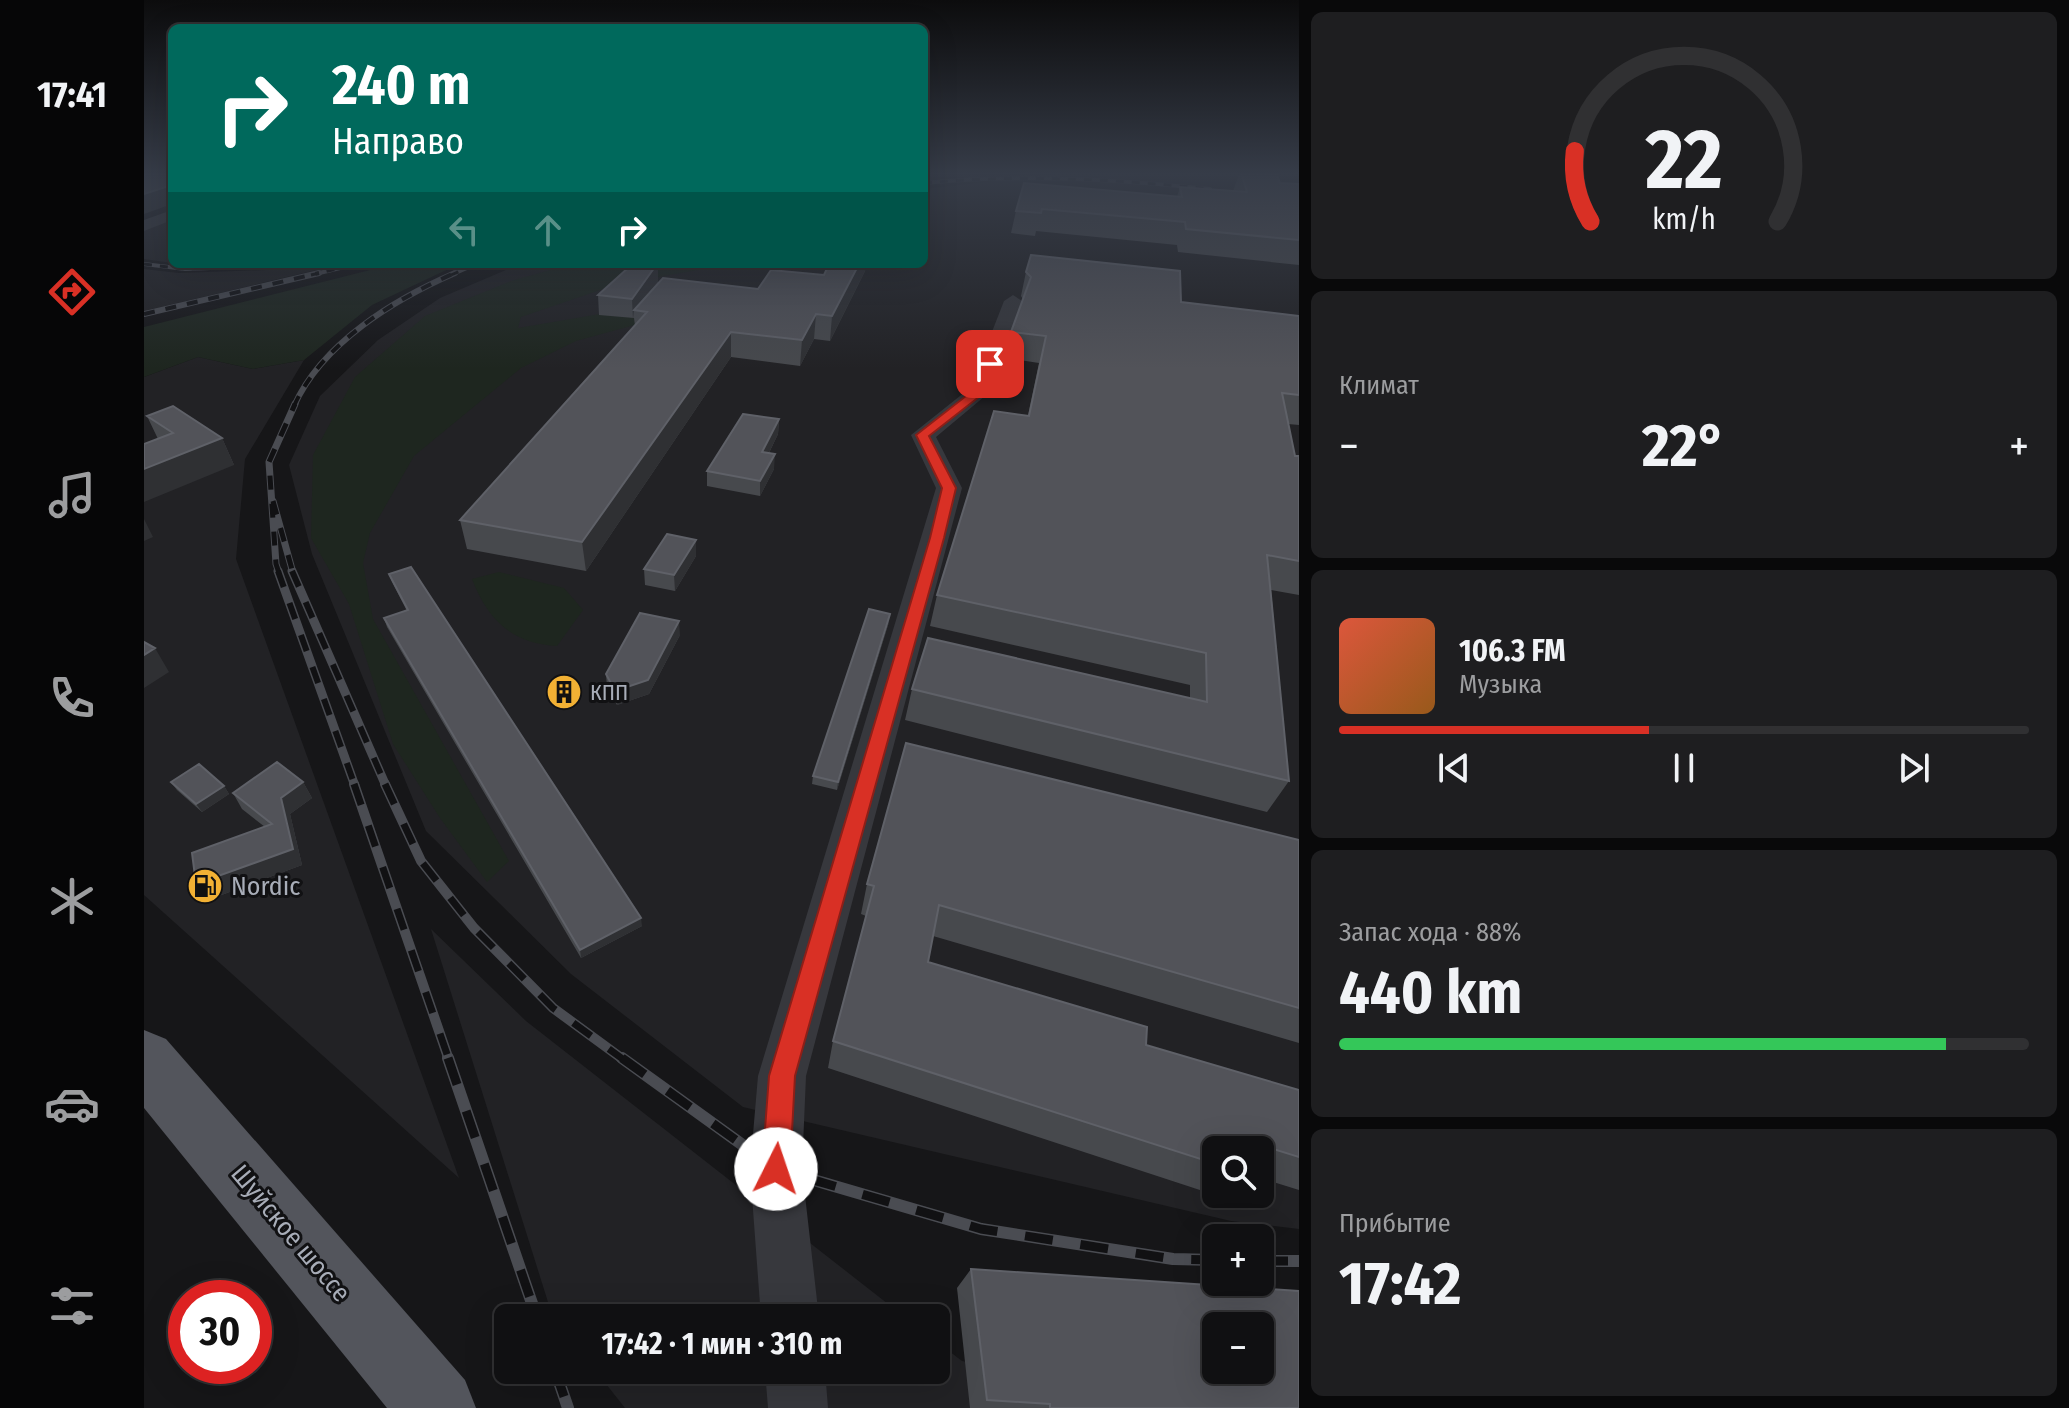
<!DOCTYPE html>
<html lang="ru">
<meta charset="utf-8">
<style>
:root{--surface:#101012;--page:#1e1e20;--text:#f1f3f6;--muted:#9c9d9f;--line:#303032;--accent:#d93025}
body{margin:0;font-family:"Fira Sans Condensed",sans-serif;background:var(--page);color:var(--text);height:100vh;display:flex;flex-direction:column;font-size:30px;white-space:nowrap}
*{box-sizing:border-box;margin:0}
p{font-size:26px;color:var(--muted)}
.icon{flex:none;width:44px;height:44px;fill:none;stroke:currentColor;stroke-width:2;stroke-linecap:round;stroke-linejoin:round}
.map{position:relative;flex:1;overflow:hidden}
.side{display:flex;flex-direction:column;gap:12px;padding:12px;background:#09090a;width:770px}
.side>*{flex:none}
.banner{position:absolute;left:24px;top:24px;width:760px;height:244px;border-radius:12px;box-shadow:0 8px 32px #0002,0 0 0 2px var(--line);background:#00695c;color:#fff;overflow:hidden}
.fabs{position:absolute;left:1058px;top:1136px;display:grid;gap:16px}
.fabs a{display:grid;place-items:center;width:72px;height:72px;border-radius:12px;background:var(--surface);box-shadow:0 8px 32px #0002,0 0 0 2px var(--line);font-size:40px}
.speed{position:absolute;left:24px;top:1280px;display:flex;gap:16px;font-size:40px;font-weight:700;text-align:center}
.speed>*{display:grid;place-content:center;width:104px;height:104px;border-radius:50%;background:var(--surface);box-shadow:0 8px 32px #0002,0 0 0 2px var(--line);line-height:1}
.speed .limit{border:12px solid #d22;background:#fff;color:#111}
.pin{position:absolute;display:grid;place-items:center;width:68px;height:68px;color:#fff;margin:-34px;border-radius:16px;box-shadow:0 4px 12px #0006}
.me{position:absolute;width:88px;margin:-44px;rotate:4deg;stroke-linejoin:round;filter:drop-shadow(0 0 6px #0008)}
.turn{display:flex;align-items:center;gap:28px;height:168px;padding:0 32px;font-size:36px}
.turn .icon{width:104px;height:104px;stroke-width:2.5}
.turn b{display:block;font-size:56px;line-height:68px}
.lanes{display:flex;align-items:center;height:76px;padding:0 32px;background:#0003;justify-content:center;gap:40px;direction:ltr}
.lanes .off{opacity:.35}
.big{font-size:60px;font-weight:700;line-height:1.1}
.side .card{flex:1;display:flex;flex-direction:column;justify-content:center;gap:12px;min-width:0;padding:0 28px;border-radius:12px;background:var(--page)}
.side .dial{align-items:center;gap:0}
.dial svg{height:208px;overflow:visible;fill:none;stroke:var(--line);stroke-width:7;stroke-linecap:round;text-anchor:middle}
.dial text{fill:var(--text);stroke:none}
.song{display:flex;align-items:center;gap:24px}
.cover{width:96px;height:96px;border-radius:12px;background:linear-gradient(135deg,hsl(10 70% 55%),hsl(30 70% 35%))}
.played{height:8px;border-radius:4px;background:linear-gradient(90deg,var(--accent) 45%,var(--line) 45%)}
.keys{display:flex;justify-content:space-around;direction:ltr}
.heat{display:flex;justify-content:space-between;align-items:center;font-size:44px;direction:ltr}
.charge{height:12px;border-radius:6px;background:linear-gradient(90deg,#34c759 88%,var(--line) 0)}
.trip{position:absolute;left:350px;top:1304px;width:456px;height:80px;border-radius:12px;background:var(--surface);box-shadow:0 8px 32px #0002,0 0 0 2px var(--line);font-weight:700;line-height:80px;text-align:center}
main{display:flex;flex:1;min-height:0}
.tab-bar{display:flex;flex-direction:column;width:144px;justify-content:space-around;align-items:center;background:#060607;color:var(--muted)}
.tab-bar .icon{width:56px;height:56px}
.tab-bar .current{color:var(--accent)}
.tab-bar b{font-size:36px;color:var(--text)}
.map>svg:first-child{display:block}
.built{fill:#222225;fill-rule:evenodd}
.green{fill:#1e261f}
.lines{fill:none;stroke-linecap:round;stroke-linejoin:round}
.street{fill:#37383d;fill-rule:evenodd}
.primary{fill:#53555c;fill-rule:evenodd}
.rail-far5-casing{stroke:#4a4c52;stroke-width:4}
.rail-far4-casing{stroke:#4a4c52;stroke-width:6}
.rail-far3-casing{stroke:#4a4c52;stroke-width:7}
.rail-far2-casing{stroke:#4a4c52;stroke-width:9}
.rail-far1-casing{stroke:#4a4c52;stroke-width:10}
.rail-casing{stroke:#4a4c52;stroke-width:12}
.rail-far5{stroke:#111113;stroke-width:3;stroke-dasharray:8;stroke-linecap:butt}
.rail-far4{stroke:#111113;stroke-width:4;stroke-dasharray:11;stroke-linecap:butt}
.rail-far3{stroke:#111113;stroke-width:5;stroke-dasharray:14;stroke-linecap:butt}
.rail-far2{stroke:#111113;stroke-width:6;stroke-dasharray:17;stroke-linecap:butt}
.rail-far1{stroke:#111113;stroke-width:7;stroke-dasharray:22;stroke-linecap:butt}
.rail{stroke:#111113;stroke-width:9;stroke-dasharray:28;stroke-linecap:butt}
.wall{fill:#47494d}
.shaded-wall{fill:#2f3033}
.building{fill:#525359;stroke:#5f6168;stroke-width:2;fill-rule:evenodd}
.route{fill:#d93025;stroke:#8d1f18;stroke-width:2}
.labels{text-anchor:middle;stroke-width:6;stroke-linejoin:round;paint-order:stroke}
.poi-label{font-size:22px;fill:#a8adb8;stroke:#111113;text-anchor:start}
.near-poi-label{font-size:26px;fill:#a8adb8;stroke:#111113;text-anchor:start}
.near-street-label{font-size:26px;fill:#a8adb8;stroke:#111113}
</style>
<main>
<nav class="tab-bar">
<b>17:41</b>
<svg class="icon current" aria-label="directions" viewBox="0 0 24 24"><path d="M12 3l9 9-9 9-9-9zM9 14v-3h6M13 9l2 2-2 2"/></svg>
<svg class="icon" aria-label="music" viewBox="0 0 24 24"><path d="M9 18V5l10-2v13"/><circle cx="6" cy="18" r="3"/><circle cx="16" cy="16" r="3"/></svg>
<svg class="icon" aria-label="phone" viewBox="0 0 24 24"><path d="M5 4h4l2 5-3 2q2 4 5 5l2-3 5 2v4C11 20 4 13 5 4z"/></svg>
<svg class="icon" aria-label="climate" viewBox="0 0 24 24"><path d="M12 3v18M4 7l16 10M4 17L20 7"/></svg>
<svg class="icon" aria-label="car" viewBox="0 0 24 24"><path d="M5 17H2v-5l4-1 3-4h7l3 4 3 1v5h-3M9 17h6M6 11h13"/><circle cx="7" cy="17" r="2"/><circle cx="17" cy="17" r="2"/></svg>
<svg class="icon" aria-label="filters" viewBox="0 0 24 24"><path d="M4 7h16M4 17h16"/><circle cx="9" cy="7" r="2"/><circle cx="15" cy="17" r="2"/></svg>
</nav>
<div class="map">
<svg width="1155" height="1408" viewBox="0 0 1155 1408">
<rect width="100%" height="100%" fill="#161618"/>
<path class="built" d="M 929,172 L 1155,172 L 1155,1229 L 1087,1221 L 599,1107 L 427,974 L 282,831 L 168,554 L 145,465 L 176,396 L 234,340 L 296,298 L 376,264 L 780,264 L 780,189 ZM 1072,1150 L 1116,1150 L 1116,1194 L 1072,1194 Z
M 28,219 L 28,263 L 0,259 L 0,230 Z
M 198,264 L 4,310 L 0,314 L 0,269 L 35,273 L 150,269 Z
M 54,357 L 109,369 L 160,360 L 101,459 L 92,559 L 315,1178 L 0,895 L 0,377 Z
M 287,929 L 382,1021 L 762,1318 L 409,1318 Z
M 792,1341 L 818,1361 L 1107,1408 L 481,1408 L 451,1370 L 792,1370 Z"/>
<path class="green" d="M 250,264 L 315,264 L 228,305 L 160,360 L 109,369 L 54,357 L 0,377 L 0,327 Z
M 428,264 L 517,268 L 588,264 L 474,284 L 377,317 L 374,328 L 462,313 L 509,320 L 432,341 L 377,368 L 270,456 L 226,533 L 219,563 L 229,619 L 365,861 L 343,882 L 296,818 L 249,744 L 205,604 L 167,538 L 169,455 L 211,377 L 281,316 L 367,281 Z
M 355,572 L 420,588 L 439,610 L 413,646 C 367,643 344,620 328,579 Z"/>
<g class="lines">
<path class="street" d="M 28,210 L 28,220 L 0,231 L 0,220 Z
M 869,295 L 878,301 L 847,391 L 792,437 L 818,488 L 662,1076 L 658,1169 L 675,1318 L 617,1318 L 606,1169 L 614,1076 L 792,488 L 767,435 L 826,388 L 860,301 Z
M 621,1370 L 681,1370 L 684,1408 L 624,1408 Z"/>
<path class="primary" d="M 0,1030 L 22,1039 L 321,1380 L 332,1408 L 243,1408 L 0,1108 Z"/>
<defs>
<path id="rail-far5" d="M 780,183 C 876,174 970,179 1066,189
M 0,264 L 41,269 L 165,264
M 167,275 L 213,264
M 307,275 L 332,264"/>
<path id="rail-far4" d="M 0,314 L 175,273
M 150,406 C 178,343 251,299 311,273"/>
<path id="rail-far3" d="M 129,501 L 149,573
M 135,573 L 132,564 L 125,462 L 151,404"/>
<path id="rail-far2" d="M 134,571 L 211,786
M 148,571 L 242,786"/>
<path id="rail-far1" d="M 210,784 L 305,1060
M 241,784 L 277,861 L 330,928 L 409,1008 L 480,1060"/>
<path id="rail" d="M 304,1058 L 393,1318
M 478,1058 L 632,1169 L 837,1229 L 1029,1259 L 1072,1260
M 1116,1261 L 1155,1261
M 411,1370 L 424,1408"/>
</defs>
<use href="#rail-far5" class="rail-far5-casing"/>
<use href="#rail-far4" class="rail-far4-casing"/>
<use href="#rail-far3" class="rail-far3-casing"/>
<use href="#rail-far2" class="rail-far2-casing"/>
<use href="#rail-far1" class="rail-far1-casing"/>
<use href="#rail" class="rail-casing"/>
<use href="#rail-far5" class="rail-far5"/>
<use href="#rail-far4" class="rail-far4"/>
<use href="#rail-far3" class="rail-far3"/>
<use href="#rail-far2" class="rail-far2"/>
<use href="#rail-far1" class="rail-far1"/>
<use href="#rail" class="rail"/>
</g>
<path class="wall" d="M 1096,172 L 1136,183 L 1155,184 L 1155,265 L 1034,252 L 1033,245 L 892,231 L 891,236 L 867,233 L 872,211 L 1033,197 L 1036,187 L 1089,191 Z
M 514,264 L 514,282 L 614,289 L 680,275 L 685,264 L 722,264 L 721,271 L 686,341 L 670,339 L 656,366 L 587,357 L 442,571 L 323,549 L 316,520 L 491,326 L 490,318 L 455,315 L 454,295 Z
M 882,272 L 1037,302 L 1155,316 L 1155,425 L 1144,424 L 1151,456 L 1155,456 L 1155,595 L 1127,590 L 1145,781 L 1123,812 L 761,720 L 768,689 L 1046,698 L 1046,685 L 786,626 L 793,595 L 884,415 L 895,363 L 861,358 L 867,332 L 879,299 L 877,296 Z
M 3,416 L 78,438 L 90,465 L 14,439 Z
M 635,419 L 634,434 L 625,453 L 630,469 L 616,496 L 563,486 L 563,471 Z
M 552,540 L 552,556 L 531,591 L 501,585 L 500,569 Z
M 245,574 L 498,926 L 437,958 L 243,627 L 240,618 L 263,611 L 248,582 Z
M 745,622 L 693,790 L 668,784 L 669,776 Z
M 536,635 L 505,694 L 473,705 L 463,688 L 462,674 Z
M 27,782 L 80,786 L 85,794 L 58,812 L 33,790 Z
M 159,782 L 168,798 L 146,814 L 158,865 L 64,900 L 52,884 L 121,827 L 98,809 L 89,793 Z
M 1155,840 L 1155,1043 L 789,936 L 784,962 L 1002,1045 L 1155,1090 L 1155,1190 L 1116,1178 L 1116,1150 L 1072,1150 L 1072,1184 L 1062,1192 L 684,1068 L 689,1041 L 722,916 L 717,914 L 723,884 Z
M 827,1269 L 1155,1408 L 826,1408 L 813,1288 Z"/>
<path class="shaded-wall" d="M 28,185 L 28,204 L 0,214 L 0,194 Z
M 514,264 L 514,282 L 490,310 L 489,319 L 488,299 Z
M 715,264 L 722,264 L 721,271 L 686,341 L 688,316 Z
M 672,314 L 670,339 L 656,366 L 658,340 Z
M 587,332 L 587,357 L 442,571 L 438,542 Z
M 635,419 L 634,434 L 618,467 L 618,452 Z
M 78,438 L 90,465 L 0,502 L 0,469 Z
M 631,454 L 630,469 L 616,496 L 616,481 Z
M 0,519 L 9,537 L 0,541 Z
M 552,540 L 552,556 L 531,591 L 530,575 Z
M 746,614 L 745,622 L 693,790 L 694,782 Z
M 535,621 L 536,635 L 505,694 L 473,705 L 471,691 Z
M 11,648 L 25,672 L 0,688 L 0,655 Z
M 159,782 L 168,798 L 146,814 L 158,865 L 64,900 L 52,884 L 149,849 L 137,798 Z
M 80,786 L 85,794 L 58,812 L 52,804 Z
M 497,918 L 498,926 L 437,958 L 436,950 Z"/>
<path class="building" d="M 0,172 L 28,172 L 28,185 L 0,194 Z
M 1097,172 L 1132,172 L 1136,183 L 1155,184 L 1155,240 L 1042,229 L 1041,222 L 898,209 L 897,213 L 872,211 L 880,183 L 1038,197 L 1036,187 L 1103,192 Z
M 887,255 L 1036,271 L 1037,302 L 1155,316 L 1155,395 L 1138,393 L 1151,456 L 1155,456 L 1155,561 L 1123,555 L 1145,781 L 768,689 L 784,638 L 1063,702 L 1062,653 L 793,595 L 850,411 L 885,416 L 902,336 L 867,332 L 887,277 L 882,272 Z
M 513,264 L 488,299 L 454,295 L 484,268 Z
M 685,264 L 715,264 L 688,316 L 672,314 L 658,340 L 587,332 L 438,542 L 316,520 L 503,312 L 490,310 L 519,278 L 614,289 L 627,270 L 680,275 Z
M 29,406 L 78,438 L 0,469 L 0,444 L 29,433 L 3,416 Z
M 599,414 L 635,419 L 618,452 L 631,454 L 616,481 L 563,471 Z
M 523,534 L 552,540 L 530,575 L 500,569 Z
M 267,567 L 497,918 L 436,950 L 240,618 L 264,610 L 245,574 Z
M 725,609 L 746,614 L 694,782 L 669,776 Z
M 496,613 L 535,621 L 504,680 L 471,691 L 462,674 Z
M 0,642 L 11,648 L 0,655 Z
M 762,743 L 1155,840 L 1155,1008 L 795,905 L 784,962 L 1003,1027 L 1002,1045 L 1155,1090 L 1155,1157 L 1087,1136 L 1088,1150 L 1072,1150 L 1072,1164 L 689,1041 L 730,886 L 723,884 Z
M 133,762 L 159,782 L 137,798 L 149,849 L 52,884 L 48,853 L 128,824 L 89,793 Z
M 55,764 L 80,786 L 52,804 L 27,782 Z
M 827,1269 L 1155,1291 L 1155,1408 L 906,1408 L 906,1404 L 843,1400 ZM 1072,1326 L 1116,1326 L 1116,1370 L 1072,1370 Z"/>
<linearGradient id="sky" x2="0" y2="1"><stop stop-color="#0c0c0d"/><stop offset="0.47" stop-color="#363c48"/><stop offset="1" stop-color="#363c48" stop-opacity="0"/></linearGradient>
<rect width="1155" height="369" fill="url(#sky)"/>
<path class="route" d="M 846,361 L 851,364 L 840,393 L 785,436 L 812,488 L 800,538 L 651,1076 L 646,1169 L 642,1178 L 632,1182 L 622,1178 L 618,1169 L 625,1076 L 786,538 L 798,488 L 772,435 L 831,389 L 840,364 Z"/>
<defs>
<symbol id="building-disc" viewBox="-11 -11 22 22"><circle r="9.5" fill="#f2b134" stroke="#111113"/><path d="M-4-6H4V6H1V3H-1V6H-4ZM-2.5-4.3h1.7v1.8h-1.7ZM.8-4.3h1.7v1.8H.8ZM-2.5-1h1.7V.8h-1.7ZM.8-1h1.7V.8H.8Z" fill="#111"/></symbol>
<symbol id="fuel-disc" viewBox="-11 -11 22 22"><circle r="9.5" fill="#f2b134" stroke="#111113"/><path d="M-5.5-6h7V0h2V4h1.3V-2.5L3-4.5l.8-.8L6-3V5H2.5V1h-1V6h-7ZM-4.2-4.7v3.2H.2V-4.7Z" fill="#111"/></symbol>
</defs>
<g fill-rule="evenodd">
<use href="#building-disc" x="400" y="672" width="40" height="40"/>
<use href="#fuel-disc" x="41" y="866" width="40" height="40"/>
</g>
<g class="labels">
<g class="poi-label">
<text x="446" y="700">КПП</text>
</g>
<g class="near-poi-label">
<text x="87" y="895">Nordic</text>
</g>
<g class="near-street-label">
<text transform="translate(147 1233) rotate(50)" y="9">Шуйское шоссе</text>
</g>
</g>
</svg>
<div class="fabs">
<a><svg class="icon" aria-label="search" viewBox="0 0 24 24"><circle cx="10" cy="10" r="6"/><path d="M15 15l6 6"/></svg></a>
<a>+</a>
<a>−</a>
</div>
<div class="speed"><div class="limit">30</div></div>
<div class="pin" style="left:846px;top:364px;background:#d93025"><svg class="icon" aria-label="arrive" viewBox="0 0 24 24"><path d="M6 21V4h12l-3 4 3 4H6"/></svg></div>
<svg class="me" style="left:632px;top:1169px" viewBox="-20 -20 40 40"><circle r="19" fill="#fff"/><path d="M0-13L10 11 0 6-10 11z" fill="#d93025"/></svg>
<div class="trip">17:42 · 1 мин · 310 m</div>
<div class="banner">
<div class="turn"><svg class="icon" aria-label="right" viewBox="0 0 24 24"><path d="M7 20v-9h11M14 6l5 5-5 5"/></svg><div><b>240 m</b>Направо</div></div>
<div class="lanes"><svg class="icon off" aria-label="left" viewBox="0 0 24 24"><path d="M17 20v-9H6M10 6l-5 5 5 5"/></svg><svg class="icon off" aria-label="ahead" viewBox="0 0 24 24"><path d="M12 20V5M6 11l6-6 6 6"/></svg><svg class="icon" aria-label="right" viewBox="0 0 24 24"><path d="M7 20v-9h11M14 6l5 5-5 5"/></svg></div>
</div>
</div>
<section class="side">
<div class="card dial"><svg viewBox="0 0 100 80">
<path d="M14 69A42 42 0 1 1 86 69"/>
<path d="M14 69A42 42 0 0 1 8 42" stroke="#d93025"/>
<text x="50" y="56" font-size="32" font-weight="700">22</text>
<text x="50" y="72" font-size="11">km/h</text>
</svg></div>
<div class="card"><p>Климат</p>
<div class="heat"><a>−</a><b class="big">22°</b><a>+</a></div>
</div>
<div class="card">
<div class="song"><i class="cover"></i><div><b>106.3 FM</b><p>Музыка</p></div></div>
<div class="played"></div>
<div class="keys"><svg class="icon" aria-label="previous" viewBox="0 0 24 24"><path d="M18 5L8 12l10 7zM5 5v14"/></svg><svg class="icon" aria-label="pause" viewBox="0 0 24 24"><path d="M8 5v14M16 5v14"/></svg><svg class="icon" aria-label="next" viewBox="0 0 24 24"><path d="M6 5l10 7-10 7zM19 5v14"/></svg></div>
</div>
<div class="card"><p>Запас хода · 88%</p><b class="big">440 km</b><div class="charge"></div></div>
<div class="card"><p>Прибытие</p><b class="big">17:42</b></div>
</section>
</main>
